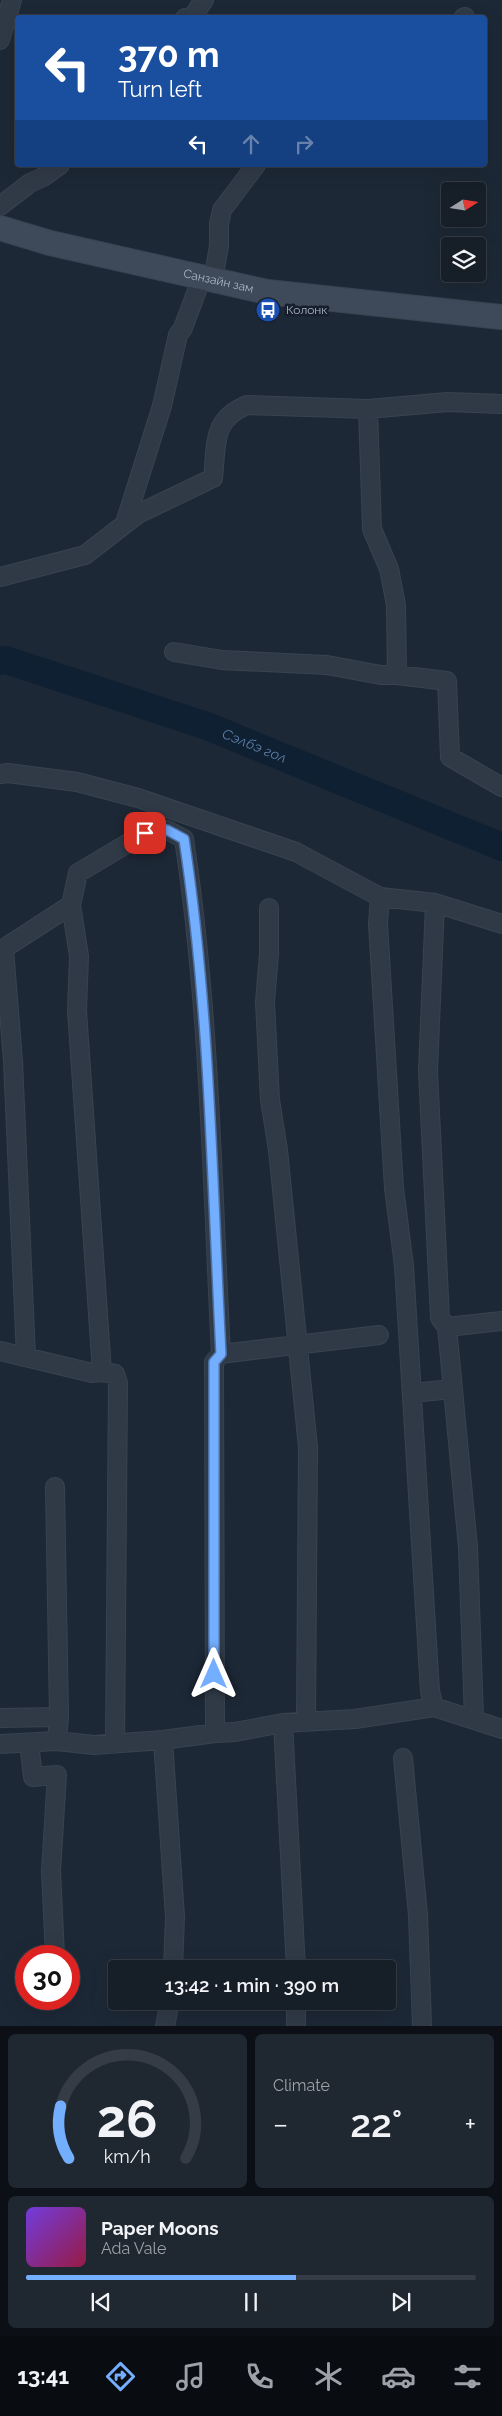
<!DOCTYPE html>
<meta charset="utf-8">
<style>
:root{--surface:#161e28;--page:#1f2730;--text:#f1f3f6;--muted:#9ea2a8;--line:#353c45;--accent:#74aeff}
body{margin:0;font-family:Raleway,sans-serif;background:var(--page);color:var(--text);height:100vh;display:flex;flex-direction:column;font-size:19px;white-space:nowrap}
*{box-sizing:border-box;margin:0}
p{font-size:16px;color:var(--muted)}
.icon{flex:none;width:28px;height:28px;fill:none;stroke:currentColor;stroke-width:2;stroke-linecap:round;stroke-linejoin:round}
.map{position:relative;height:2026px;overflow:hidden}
.details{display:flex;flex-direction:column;gap:8px;padding:8px;background:#0c1016;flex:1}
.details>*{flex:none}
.top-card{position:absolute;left:15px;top:15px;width:472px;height:152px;border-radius:5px;box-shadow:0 5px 20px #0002,0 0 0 1px var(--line);background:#1a4fa0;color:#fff;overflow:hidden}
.needle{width:32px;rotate:78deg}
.buttons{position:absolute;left:441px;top:182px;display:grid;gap:10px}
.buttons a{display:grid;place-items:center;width:45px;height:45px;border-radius:5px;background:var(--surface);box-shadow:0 5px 20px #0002,0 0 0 1px var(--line);font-size:25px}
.speed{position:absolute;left:15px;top:1945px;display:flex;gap:10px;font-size:25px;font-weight:700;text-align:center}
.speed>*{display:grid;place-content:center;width:65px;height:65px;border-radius:50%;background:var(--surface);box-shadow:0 5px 20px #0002,0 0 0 1px var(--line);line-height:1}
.speed .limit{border:8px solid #d22;background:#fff;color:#111}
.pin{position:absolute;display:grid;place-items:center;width:42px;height:42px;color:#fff;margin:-21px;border-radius:10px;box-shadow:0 2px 8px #0006}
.me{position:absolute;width:55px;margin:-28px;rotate:0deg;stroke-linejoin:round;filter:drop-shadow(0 0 4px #0008)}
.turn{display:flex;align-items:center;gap:18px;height:105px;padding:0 20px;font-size:22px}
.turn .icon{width:65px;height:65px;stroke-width:2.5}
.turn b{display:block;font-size:35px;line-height:42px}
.lanes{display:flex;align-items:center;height:48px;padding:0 20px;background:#0003;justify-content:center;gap:25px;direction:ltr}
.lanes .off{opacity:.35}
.big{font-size:38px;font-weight:600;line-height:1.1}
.details .widget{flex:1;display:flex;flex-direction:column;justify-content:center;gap:8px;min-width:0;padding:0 18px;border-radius:8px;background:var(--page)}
.details .dial{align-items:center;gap:0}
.dial svg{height:130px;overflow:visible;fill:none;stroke:var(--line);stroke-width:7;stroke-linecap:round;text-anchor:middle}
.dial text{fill:var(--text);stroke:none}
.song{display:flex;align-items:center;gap:15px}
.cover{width:60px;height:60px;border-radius:8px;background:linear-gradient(135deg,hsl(260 70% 55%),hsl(340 70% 35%))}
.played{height:5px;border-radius:2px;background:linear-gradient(90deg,var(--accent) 60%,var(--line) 60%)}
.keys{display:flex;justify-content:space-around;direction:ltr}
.heat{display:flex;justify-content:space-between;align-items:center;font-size:28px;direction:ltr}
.details .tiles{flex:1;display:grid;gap:8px;grid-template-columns:1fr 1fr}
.widget:last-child{grid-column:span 2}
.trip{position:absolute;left:108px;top:1960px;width:288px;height:50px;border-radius:5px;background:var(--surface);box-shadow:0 5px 20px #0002,0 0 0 1px var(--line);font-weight:600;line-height:50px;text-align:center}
.menu{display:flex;height:80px;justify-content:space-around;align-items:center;background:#090c10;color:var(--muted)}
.menu .icon{width:35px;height:35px}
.menu .on{color:var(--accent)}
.menu b{font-size:22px;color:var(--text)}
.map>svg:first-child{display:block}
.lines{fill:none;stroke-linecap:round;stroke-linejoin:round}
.river{stroke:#102033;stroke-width:28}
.street-casing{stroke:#394350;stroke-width:20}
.secondary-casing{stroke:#394350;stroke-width:26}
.street{stroke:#303a47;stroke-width:18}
.secondary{stroke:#3e495a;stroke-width:24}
.route-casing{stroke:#4b71a6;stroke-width:12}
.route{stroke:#74aeff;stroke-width:9}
.labels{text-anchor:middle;stroke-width:5;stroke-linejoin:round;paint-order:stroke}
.street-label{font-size:12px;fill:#a9b5c4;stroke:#161f2b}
.poi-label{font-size:12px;fill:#a9b5c4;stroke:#161f2b;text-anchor:start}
.water-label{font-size:14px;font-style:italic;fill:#5e80a7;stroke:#161f2b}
</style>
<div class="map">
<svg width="502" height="2026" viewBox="0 0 502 2026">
<rect width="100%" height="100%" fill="#1d2836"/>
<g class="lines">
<path class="river" id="s1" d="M 0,661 L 6,660 L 207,726 L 502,847"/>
<defs>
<path id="street" d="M 185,18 L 193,16 L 204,0
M 463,18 L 465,17
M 0,40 L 12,0
M 0,206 L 30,183 L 43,177 L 60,165
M 213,280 L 219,246 L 219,224 L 222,210 L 256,165
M 125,523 L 162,406 L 178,335 L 183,328 L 202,277
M 0,577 L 85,555 L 138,514 L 213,478 C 217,444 211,420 247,405 L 368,409 L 448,402 L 502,404
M 174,652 L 222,660 L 327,665 L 381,675 L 397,675 L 396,605 L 389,569 L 372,529 L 368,409
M 397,675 L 447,681 L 450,757 L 502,787
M 0,774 L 8,773 L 77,782 L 138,798 L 296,852 L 380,897 L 435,903 L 502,924
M 380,897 L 378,924 L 394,1188 L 404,1266 L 430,1691 L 434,1707
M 435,903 L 428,1071 L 440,1318 L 447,1327 L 468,1547 L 474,1719
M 71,905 L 79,956 L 77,1011 L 102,1372
M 269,908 L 269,954 L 265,1002 L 270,1100 L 278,1150 L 308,1447 L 306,1721
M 4,949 L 13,1061 L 26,1356
M 0,951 L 71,905 L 78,873 L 145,833 L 167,830 L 184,839 C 210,1009 212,1183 221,1354 L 214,1362 L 215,1733
M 447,1327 L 502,1321
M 0,1351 L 92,1373 L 102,1372 L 115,1374 L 118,1383 L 115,1744
M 221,1354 L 379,1335
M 412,1393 L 453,1389
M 55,1487 L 59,1717 L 57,1741
M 0,1718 L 59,1717
M 283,1723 L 296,1969
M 163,1740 L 175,1917 L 173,1969
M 29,1743 L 33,1777 L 57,1775 L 51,1871 L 55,1956
M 0,1744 L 57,1741 L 94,1745 L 163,1740 L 215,1733 L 235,1732 L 283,1723 L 355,1719 L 434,1707 L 502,1729
M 403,1758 L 418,1915 L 422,2026
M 296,2001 L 296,2026
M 165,2026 L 170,2001"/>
<g id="secondary">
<path id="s2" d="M 0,228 L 50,243 L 267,292 L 502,317"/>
</g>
</defs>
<use href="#street" class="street-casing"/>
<use href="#secondary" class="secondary-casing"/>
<use href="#street" class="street"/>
<use href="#secondary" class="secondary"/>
</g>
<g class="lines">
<defs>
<path id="route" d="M 145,833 L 167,830 L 184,839 C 210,1009 212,1183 221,1354 L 214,1362 L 214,1674"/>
</defs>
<use href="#route" class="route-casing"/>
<use href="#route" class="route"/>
</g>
<defs>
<symbol id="bus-disc" viewBox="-11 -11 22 22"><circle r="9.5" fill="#1a4fb4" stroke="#161f2b"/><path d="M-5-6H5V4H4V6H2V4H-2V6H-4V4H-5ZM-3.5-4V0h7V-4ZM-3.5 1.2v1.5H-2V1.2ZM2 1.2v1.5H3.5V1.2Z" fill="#fff"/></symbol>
</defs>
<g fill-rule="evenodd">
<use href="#bus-disc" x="254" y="296" width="28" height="28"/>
</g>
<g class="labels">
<g class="street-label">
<text dy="4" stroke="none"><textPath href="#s2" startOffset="225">Санзайн зам</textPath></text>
</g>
<g class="poi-label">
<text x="286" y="314">Колонк</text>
</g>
<g class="water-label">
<text dy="5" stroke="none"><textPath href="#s1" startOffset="269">Сэлбэ гол</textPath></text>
</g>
</g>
</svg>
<div class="buttons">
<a><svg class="needle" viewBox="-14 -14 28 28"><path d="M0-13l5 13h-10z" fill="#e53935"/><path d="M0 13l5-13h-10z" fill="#9ea2a8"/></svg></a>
<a><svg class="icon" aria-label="layers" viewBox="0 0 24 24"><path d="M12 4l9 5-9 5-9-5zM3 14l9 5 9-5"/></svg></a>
</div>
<div class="speed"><div class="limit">30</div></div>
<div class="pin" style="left:145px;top:833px;background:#d93025"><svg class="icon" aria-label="arrive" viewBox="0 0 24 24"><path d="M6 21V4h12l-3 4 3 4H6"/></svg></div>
<svg class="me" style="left:214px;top:1674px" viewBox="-20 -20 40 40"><path d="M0-17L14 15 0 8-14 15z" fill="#74aeff" stroke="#fff" stroke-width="4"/></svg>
<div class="trip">13:42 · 1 min · 390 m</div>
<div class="top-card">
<div class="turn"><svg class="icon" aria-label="left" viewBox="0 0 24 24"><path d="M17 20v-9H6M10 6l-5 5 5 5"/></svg><div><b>370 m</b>Turn left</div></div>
<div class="lanes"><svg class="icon" aria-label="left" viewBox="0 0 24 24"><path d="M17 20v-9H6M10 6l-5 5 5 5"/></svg><svg class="icon off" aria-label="ahead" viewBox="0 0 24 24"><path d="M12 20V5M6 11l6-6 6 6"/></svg><svg class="icon off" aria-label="right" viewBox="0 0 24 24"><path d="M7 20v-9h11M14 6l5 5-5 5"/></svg></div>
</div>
</div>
<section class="details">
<div class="tiles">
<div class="widget dial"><svg viewBox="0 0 100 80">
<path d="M14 69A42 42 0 1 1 86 69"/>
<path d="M14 69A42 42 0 0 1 9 37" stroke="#74aeff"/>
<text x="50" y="56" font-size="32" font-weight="700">26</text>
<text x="50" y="72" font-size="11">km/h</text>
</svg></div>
<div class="widget"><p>Climate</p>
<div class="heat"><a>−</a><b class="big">22°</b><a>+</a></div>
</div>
<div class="widget">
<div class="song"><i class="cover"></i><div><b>Paper Moons</b><p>Ada Vale</p></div></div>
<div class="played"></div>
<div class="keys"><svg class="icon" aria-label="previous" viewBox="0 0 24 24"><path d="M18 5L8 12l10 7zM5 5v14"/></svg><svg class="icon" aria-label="pause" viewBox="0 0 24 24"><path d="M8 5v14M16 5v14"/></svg><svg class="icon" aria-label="next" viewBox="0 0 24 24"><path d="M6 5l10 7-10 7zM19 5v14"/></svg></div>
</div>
</div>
</section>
<nav class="menu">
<b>13:41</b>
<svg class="icon on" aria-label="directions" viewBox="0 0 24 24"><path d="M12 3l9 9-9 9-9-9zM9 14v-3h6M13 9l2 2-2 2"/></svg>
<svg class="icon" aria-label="music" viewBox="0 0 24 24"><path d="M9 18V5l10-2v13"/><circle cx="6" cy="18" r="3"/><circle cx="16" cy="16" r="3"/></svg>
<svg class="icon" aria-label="phone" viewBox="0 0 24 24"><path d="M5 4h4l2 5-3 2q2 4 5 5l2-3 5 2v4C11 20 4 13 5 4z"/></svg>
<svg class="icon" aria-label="climate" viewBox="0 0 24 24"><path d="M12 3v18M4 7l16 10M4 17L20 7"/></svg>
<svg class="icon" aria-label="car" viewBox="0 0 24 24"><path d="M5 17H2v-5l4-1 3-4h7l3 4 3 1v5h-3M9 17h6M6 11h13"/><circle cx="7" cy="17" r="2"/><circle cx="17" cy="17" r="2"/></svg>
<svg class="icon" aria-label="filters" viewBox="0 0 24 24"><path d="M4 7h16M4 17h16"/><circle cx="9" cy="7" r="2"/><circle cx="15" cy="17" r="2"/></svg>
</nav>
